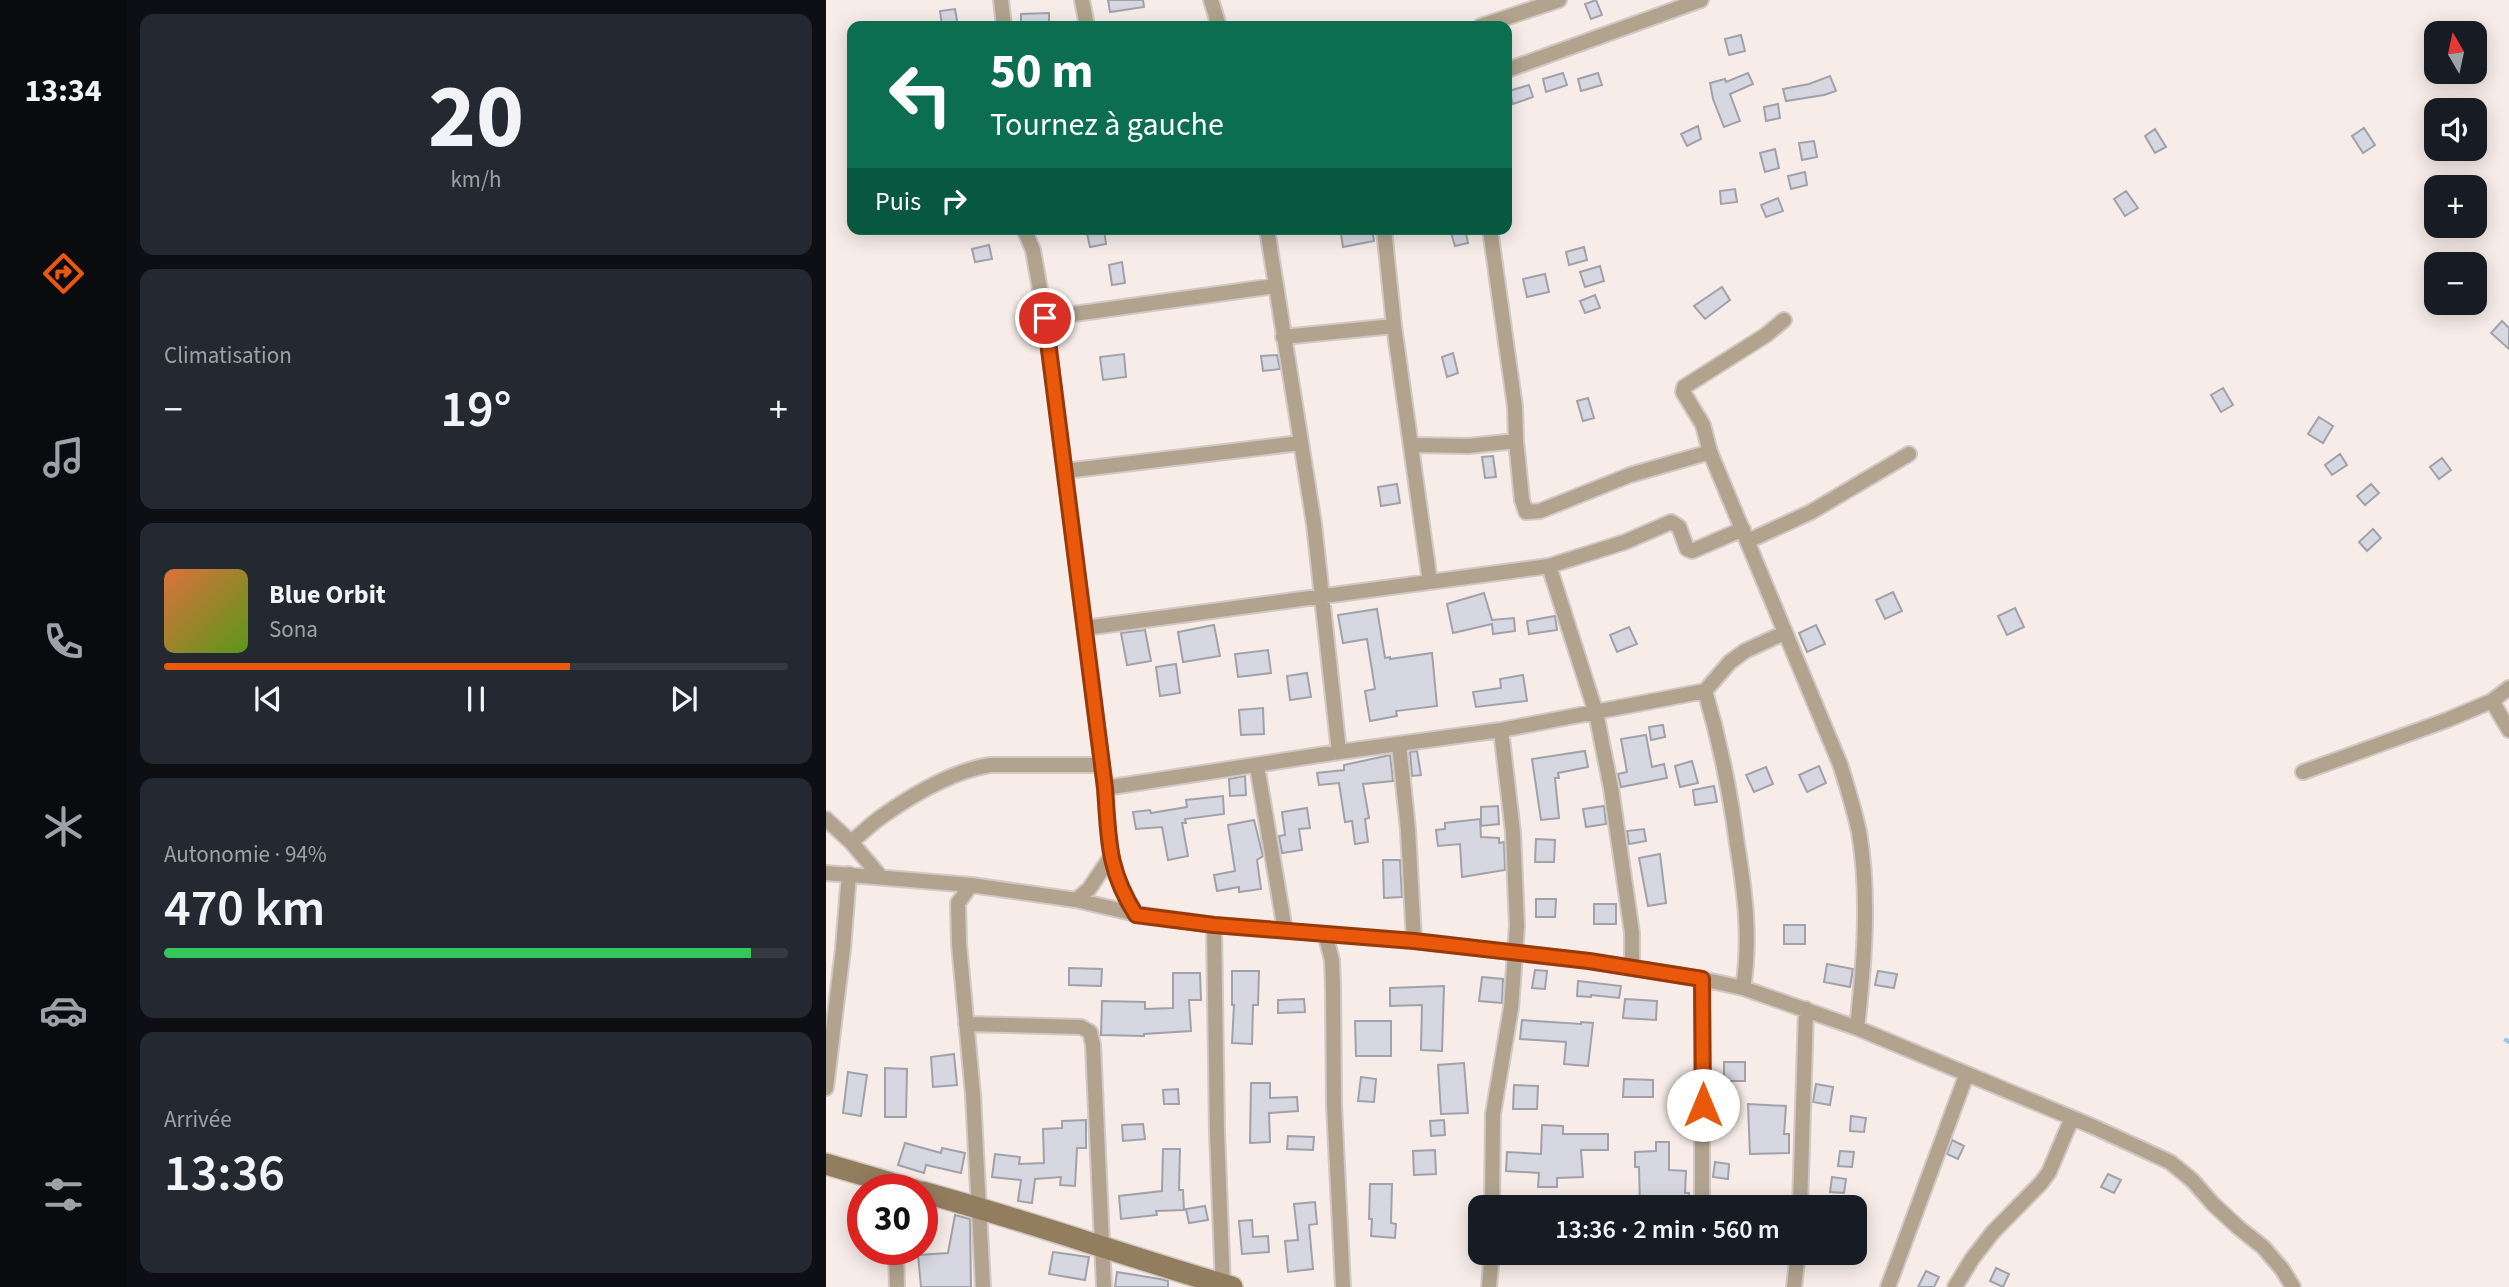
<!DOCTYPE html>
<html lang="fr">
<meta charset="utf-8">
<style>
:root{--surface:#171b24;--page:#242831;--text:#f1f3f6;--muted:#9ea1a6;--line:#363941;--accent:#ea580c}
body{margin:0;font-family:"Source Sans 3",sans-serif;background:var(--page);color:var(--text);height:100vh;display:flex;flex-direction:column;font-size:26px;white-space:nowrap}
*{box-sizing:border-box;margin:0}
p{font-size:23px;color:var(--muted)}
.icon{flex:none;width:38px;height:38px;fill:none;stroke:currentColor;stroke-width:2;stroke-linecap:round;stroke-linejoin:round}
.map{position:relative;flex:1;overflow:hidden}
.drawer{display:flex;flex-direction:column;gap:14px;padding:14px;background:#0d0f14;width:700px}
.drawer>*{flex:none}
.guide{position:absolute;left:21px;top:21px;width:665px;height:214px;border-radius:14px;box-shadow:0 4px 18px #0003;background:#0b6e4f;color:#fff;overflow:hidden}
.needle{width:46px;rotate:351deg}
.controls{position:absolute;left:1598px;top:21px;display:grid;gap:14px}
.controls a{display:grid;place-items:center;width:63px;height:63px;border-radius:14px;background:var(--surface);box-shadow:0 4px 18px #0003;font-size:35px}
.speed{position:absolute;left:21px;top:1174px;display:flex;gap:14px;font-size:35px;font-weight:700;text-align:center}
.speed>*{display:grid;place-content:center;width:91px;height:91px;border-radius:50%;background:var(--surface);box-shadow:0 4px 18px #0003;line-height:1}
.speed .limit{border:10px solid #d22;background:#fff;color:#111}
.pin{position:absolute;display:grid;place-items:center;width:60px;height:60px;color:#fff;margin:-30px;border:4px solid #fff;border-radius:50%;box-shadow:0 2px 7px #0007}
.me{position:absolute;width:77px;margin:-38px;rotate:0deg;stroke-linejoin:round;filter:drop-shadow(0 0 5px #0008)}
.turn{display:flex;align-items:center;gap:24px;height:147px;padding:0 28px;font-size:32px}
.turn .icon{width:91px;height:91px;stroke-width:2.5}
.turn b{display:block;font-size:49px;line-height:60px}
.then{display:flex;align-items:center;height:66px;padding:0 28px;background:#0003;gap:14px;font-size:26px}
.big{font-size:52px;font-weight:600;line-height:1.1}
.drawer .tile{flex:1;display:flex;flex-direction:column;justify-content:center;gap:10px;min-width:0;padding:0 24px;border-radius:14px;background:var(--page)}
.drawer .dial{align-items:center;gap:0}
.dial b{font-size:91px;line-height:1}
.song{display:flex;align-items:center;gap:21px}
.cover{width:84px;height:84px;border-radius:10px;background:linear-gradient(135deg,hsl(20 70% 55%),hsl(90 70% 35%))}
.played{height:7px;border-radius:4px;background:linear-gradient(90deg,var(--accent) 65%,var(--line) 65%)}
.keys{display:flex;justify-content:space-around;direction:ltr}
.heat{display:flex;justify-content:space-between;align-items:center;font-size:38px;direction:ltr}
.charge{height:10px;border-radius:5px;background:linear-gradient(90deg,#34c759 94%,var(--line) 0)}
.trip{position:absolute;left:642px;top:1195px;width:399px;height:70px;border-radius:14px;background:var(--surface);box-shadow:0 4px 18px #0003;font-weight:600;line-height:70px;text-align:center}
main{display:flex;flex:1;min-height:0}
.menu{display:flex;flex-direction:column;width:126px;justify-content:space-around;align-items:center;background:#090b0e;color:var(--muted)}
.menu .icon{width:49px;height:49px}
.menu .active{color:var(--accent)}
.menu b{font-size:32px;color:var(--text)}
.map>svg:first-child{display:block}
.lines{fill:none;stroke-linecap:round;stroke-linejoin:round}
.stream{stroke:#95c8ee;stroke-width:4.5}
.building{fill:#d7d7e1;stroke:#a0a1aa;stroke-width:2}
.street-casing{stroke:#d2c8c4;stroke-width:18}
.secondary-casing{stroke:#d2c8c4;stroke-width:24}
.street{stroke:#b1a38e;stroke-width:14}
.secondary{stroke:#937d5f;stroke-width:21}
.route-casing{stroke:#983908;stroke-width:18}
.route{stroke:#ea580c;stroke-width:12}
</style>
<main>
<nav class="menu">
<b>13:34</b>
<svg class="icon active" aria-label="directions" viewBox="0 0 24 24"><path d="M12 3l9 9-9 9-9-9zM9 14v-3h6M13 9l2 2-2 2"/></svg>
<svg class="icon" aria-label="music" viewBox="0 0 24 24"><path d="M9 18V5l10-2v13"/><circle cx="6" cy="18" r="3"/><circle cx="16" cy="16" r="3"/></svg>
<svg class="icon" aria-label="phone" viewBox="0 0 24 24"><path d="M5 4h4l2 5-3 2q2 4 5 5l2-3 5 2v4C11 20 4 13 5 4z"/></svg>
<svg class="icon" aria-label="climate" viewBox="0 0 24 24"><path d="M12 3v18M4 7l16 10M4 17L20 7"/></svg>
<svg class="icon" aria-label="car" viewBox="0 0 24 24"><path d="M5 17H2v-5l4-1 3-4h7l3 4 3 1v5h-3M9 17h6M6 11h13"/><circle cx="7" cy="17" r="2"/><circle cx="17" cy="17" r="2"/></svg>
<svg class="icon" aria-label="filters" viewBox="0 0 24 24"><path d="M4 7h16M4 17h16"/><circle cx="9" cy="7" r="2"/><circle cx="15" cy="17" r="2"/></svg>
</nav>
<section class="drawer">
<div class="tile dial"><b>20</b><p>km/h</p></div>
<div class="tile"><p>Climatisation</p>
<div class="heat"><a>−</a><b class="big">19°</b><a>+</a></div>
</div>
<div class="tile">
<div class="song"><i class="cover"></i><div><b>Blue Orbit</b><p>Sona</p></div></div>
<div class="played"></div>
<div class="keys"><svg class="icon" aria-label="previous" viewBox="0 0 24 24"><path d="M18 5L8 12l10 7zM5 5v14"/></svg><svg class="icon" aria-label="pause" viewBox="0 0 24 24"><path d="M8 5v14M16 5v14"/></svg><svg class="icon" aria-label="next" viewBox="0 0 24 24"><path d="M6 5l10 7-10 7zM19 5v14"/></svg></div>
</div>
<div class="tile"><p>Autonomie · 94%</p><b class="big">470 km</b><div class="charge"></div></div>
<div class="tile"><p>Arrivée</p><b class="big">13:36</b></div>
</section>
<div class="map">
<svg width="1683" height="1287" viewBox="0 0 1683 1287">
<rect width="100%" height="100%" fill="#f7ece8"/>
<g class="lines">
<path class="stream" d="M 1680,1040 L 1683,1042"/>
</g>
<path class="building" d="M 282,0 L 317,0 L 318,7 L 284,12 Z
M 770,0 L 776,15 L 765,19 L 759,4 Z
M 129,9 L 132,26 L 116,26 L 114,11 Z
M 223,13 L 223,26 L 195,26 L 195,14 Z
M 915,35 L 919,51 L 903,55 L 899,39 Z
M 737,73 L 741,85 L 720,92 L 717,79 Z
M 772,73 L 776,85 L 755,91 L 752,79 Z
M 922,73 L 927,84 L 904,94 L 914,121 L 898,127 L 887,99 L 884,83 L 899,79 L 900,82 Z
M 1004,76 L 1010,91 L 998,95 L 960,101 L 957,89 L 983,84 Z
M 703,85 L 707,97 L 687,104 L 683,91 Z
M 952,104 L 954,118 L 940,121 L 938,107 Z
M 872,126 L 875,139 L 861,146 L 855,134 Z
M 1538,128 L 1549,145 L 1537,153 L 1526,136 Z
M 1329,129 L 1340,147 L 1329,153 L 1319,136 Z
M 988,141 L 991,157 L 976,160 L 973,143 Z
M 949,149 L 953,168 L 939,172 L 934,153 Z
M 979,172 L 981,185 L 965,189 L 962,176 Z
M 909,189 L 911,202 L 895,204 L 894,191 Z
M 1300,191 L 1312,208 L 1299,216 L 1288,199 Z
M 952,198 L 957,211 L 940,217 L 935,205 Z
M 260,229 L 278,229 L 280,244 L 264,247 Z
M 546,229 L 548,241 L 517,247 L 515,234 Z
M 639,229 L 642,243 L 629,246 L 625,233 Z
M 163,245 L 166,259 L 149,262 L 146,249 Z
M 758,247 L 761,260 L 743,265 L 740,252 Z
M 296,262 L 299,283 L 286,285 L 283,265 Z
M 774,266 L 778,281 L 759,287 L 754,272 Z
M 719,274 L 723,292 L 701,297 L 697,279 Z
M 896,287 L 904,300 L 879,319 L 868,306 Z
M 769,295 L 774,308 L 759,313 L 754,301 Z
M 1676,321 L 1683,328 L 1683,349 L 1665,333 Z
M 627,353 L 632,373 L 621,377 L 616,357 Z
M 298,354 L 300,377 L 277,380 L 274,357 Z
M 451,355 L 454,369 L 437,371 L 435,356 Z
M 1397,388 L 1407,405 L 1395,412 L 1385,395 Z
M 762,398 L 768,418 L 757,421 L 751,401 Z
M 1493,417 L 1507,426 L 1497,443 L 1482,434 Z
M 1514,454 L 1521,465 L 1506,475 L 1499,465 Z
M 667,456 L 670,477 L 659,478 L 656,457 Z
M 1616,458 L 1625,470 L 1613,479 L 1604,467 Z
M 571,484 L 574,503 L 555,506 L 552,487 Z
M 1545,484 L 1553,493 L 1539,505 L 1531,496 Z
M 1547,529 L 1555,538 L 1541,551 L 1533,542 Z
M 1067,592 L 1076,611 L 1059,619 L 1050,600 Z
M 658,593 L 666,620 L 688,618 L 689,631 L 667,634 L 666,624 L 627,633 L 621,604 Z
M 1189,608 L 1198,627 L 1181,635 L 1172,616 Z
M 551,609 L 559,658 L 564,657 L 564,659 L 606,653 L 611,706 L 570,711 L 571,716 L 544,721 L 539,691 L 549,689 L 541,639 L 517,643 L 512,615 Z
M 729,616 L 731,630 L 703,634 L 701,621 Z
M 388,625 L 394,656 L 357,662 L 352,632 Z
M 990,625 L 999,644 L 981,652 L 973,633 Z
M 803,627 L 811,644 L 791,652 L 784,635 Z
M 319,630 L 325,661 L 301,665 L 295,633 Z
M 442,650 L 445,673 L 412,677 L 409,654 Z
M 350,664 L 354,693 L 334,696 L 330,667 Z
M 481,673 L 485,697 L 464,700 L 461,676 Z
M 697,675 L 701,701 L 650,707 L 647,692 L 675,688 L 674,679 Z
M 437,708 L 438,734 L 415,735 L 413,710 Z
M 837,725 L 839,737 L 825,740 L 823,727 Z
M 820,735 L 826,767 L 838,764 L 841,778 L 795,787 L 792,774 L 801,772 L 795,739 Z
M 591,751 L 595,775 L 586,776 L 584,752 Z
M 759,751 L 762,767 L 732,773 L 733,778 L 729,778 L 733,818 L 715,820 L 706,759 Z
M 564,755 L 567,781 L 537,784 L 543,818 L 539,819 L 542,842 L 529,844 L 526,821 L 519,822 L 513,783 L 493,785 L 491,773 L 518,770 L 518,765 Z
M 866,761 L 872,783 L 854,787 L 849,766 Z
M 993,766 L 1000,783 L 981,792 L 973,775 Z
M 940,767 L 947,784 L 928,792 L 920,775 Z
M 419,776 L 420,795 L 404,796 L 403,779 Z
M 888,786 L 891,802 L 869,805 L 867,790 Z
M 397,796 L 398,814 L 359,819 L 360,823 L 356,823 L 362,856 L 342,860 L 336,827 L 310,829 L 307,812 L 324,810 L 325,813 L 361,807 L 360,800 Z
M 672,806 L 673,824 L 655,826 L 655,807 Z
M 778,806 L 780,824 L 760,827 L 757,809 Z
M 481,808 L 484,828 L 473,829 L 476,850 L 456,853 L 453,836 L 459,835 L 456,812 Z
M 654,819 L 655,837 L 673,838 L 673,843 L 678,842 L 679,870 L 636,877 L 634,844 L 612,846 L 610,830 L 619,829 L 619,823 Z
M 428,820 L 437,856 L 431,860 L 435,889 L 413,892 L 413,887 L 391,891 L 388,875 L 409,871 L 402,825 Z
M 818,829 L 820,841 L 803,844 L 801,831 Z
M 710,839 L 729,840 L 728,862 L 709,862 Z
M 834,854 L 840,903 L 822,906 L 813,858 Z
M 557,860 L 574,860 L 576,897 L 558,898 Z
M 710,899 L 730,899 L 729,917 L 710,917 Z
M 768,904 L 790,904 L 790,924 L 768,924 Z
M 958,925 L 979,925 L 979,944 L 958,944 Z
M 1001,964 L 1027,969 L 1024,987 L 998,982 Z
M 243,968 L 276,969 L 275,986 L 243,985 Z
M 709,970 L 721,971 L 719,989 L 706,988 Z
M 406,971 L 433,971 L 432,1005 L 427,1005 L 426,1044 L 406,1043 L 408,1005 L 406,1005 Z
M 1052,971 L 1071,974 L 1068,988 L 1049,985 Z
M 347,973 L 374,973 L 375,1000 L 363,1000 L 365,1031 L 318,1034 L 318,1036 L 275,1035 L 276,1001 L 319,1002 L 319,1009 L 347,1008 Z
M 656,977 L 677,979 L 676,1003 L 653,1001 Z
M 752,981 L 795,986 L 793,998 L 765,995 L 765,997 L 751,996 Z
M 618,986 L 616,1051 L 595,1050 L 596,1005 L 564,1006 L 564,988 Z
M 478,999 L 479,1012 L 452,1013 L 452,1000 Z
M 799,999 L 831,1001 L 830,1020 L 797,1018 Z
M 696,1020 L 755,1024 L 755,1022 L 767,1023 L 762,1066 L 738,1064 L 740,1042 L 694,1039 Z
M 529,1021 L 565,1021 L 565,1056 L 530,1056 Z
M 128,1054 L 131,1085 L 107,1087 L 105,1057 Z
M 898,1062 L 919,1062 L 919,1081 L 898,1081 Z
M 638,1063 L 642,1113 L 615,1114 L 612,1065 Z
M 59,1068 L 81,1069 L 80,1117 L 59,1117 Z
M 22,1072 L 41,1075 L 35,1116 L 17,1113 Z
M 535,1077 L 550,1079 L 548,1102 L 532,1101 Z
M 798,1079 L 827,1080 L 827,1097 L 797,1097 Z
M 425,1083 L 444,1083 L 444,1098 L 471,1097 L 472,1111 L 443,1113 L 444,1142 L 424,1143 Z
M 990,1084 L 1007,1087 L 1004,1105 L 987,1102 Z
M 688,1085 L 712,1086 L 711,1109 L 687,1109 Z
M 352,1089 L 353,1104 L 338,1104 L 337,1090 Z
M 922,1104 L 960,1106 L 958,1134 L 963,1134 L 963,1153 L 924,1154 Z
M 1025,1116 L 1040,1118 L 1038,1132 L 1024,1131 Z
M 260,1120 L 260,1148 L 251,1148 L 249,1186 L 234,1185 L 235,1177 L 209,1179 L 206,1203 L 192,1201 L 195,1180 L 166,1177 L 169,1154 L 194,1157 L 193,1164 L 218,1163 L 217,1129 L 236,1128 L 236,1121 Z
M 618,1120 L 619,1135 L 605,1136 L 604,1121 Z
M 317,1124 L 319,1139 L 297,1141 L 296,1125 Z
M 716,1125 L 737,1126 L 737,1134 L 782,1134 L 782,1150 L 755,1150 L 757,1177 L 731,1178 L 731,1187 L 712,1187 L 713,1173 L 680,1171 L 681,1152 L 715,1154 Z
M 462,1136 L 488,1137 L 487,1150 L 461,1149 Z
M 1126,1140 L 1138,1146 L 1132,1159 L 1121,1154 Z
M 830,1142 L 843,1142 L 843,1170 L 860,1171 L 859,1193 L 863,1193 L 863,1208 L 842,1208 L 842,1203 L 814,1204 L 813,1167 L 809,1167 L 809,1152 L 830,1151 Z
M 79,1143 L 115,1153 L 116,1148 L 139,1153 L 135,1173 L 100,1165 L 98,1173 L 72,1165 Z
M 337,1149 L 354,1149 L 353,1190 L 357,1190 L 358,1210 L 330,1211 L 331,1215 L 295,1219 L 293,1196 L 336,1191 Z
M 609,1150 L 610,1174 L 588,1175 L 587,1151 Z
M 1014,1151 L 1028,1152 L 1026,1167 L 1012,1166 Z
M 889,1162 L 903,1164 L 902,1179 L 887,1177 Z
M 1282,1174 L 1295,1180 L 1288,1193 L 1275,1187 Z
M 1006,1177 L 1020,1179 L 1018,1193 L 1004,1192 Z
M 544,1184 L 566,1184 L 565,1223 L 570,1224 L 569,1238 L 545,1236 L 546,1219 L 543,1219 Z
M 489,1202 L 491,1224 L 483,1225 L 487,1269 L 462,1272 L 459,1241 L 472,1240 L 468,1204 Z
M 379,1206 L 382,1220 L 363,1223 L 360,1209 Z
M 129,1215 L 144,1219 L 145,1287 L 95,1287 L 92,1255 L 122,1253 Z
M 426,1220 L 427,1237 L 442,1236 L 443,1252 L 416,1254 L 413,1221 Z
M 227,1252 L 263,1257 L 259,1280 L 223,1274 Z
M 1170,1268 L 1183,1274 L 1177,1287 L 1164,1281 Z
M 1100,1271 L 1113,1277 L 1108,1287 L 1092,1287 Z
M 291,1272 L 334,1279 L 342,1281 L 342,1287 L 289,1287 Z"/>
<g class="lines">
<defs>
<path id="street" d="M 175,0 L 178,26
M 256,0 L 261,26
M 385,0 L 393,26
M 655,26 L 733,0
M 681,70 L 875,0
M 198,229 L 207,250 L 219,318 L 279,788 C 283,841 280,868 310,914
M 441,229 L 488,524 L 513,752
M 558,229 L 568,326 L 604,582
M 664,229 L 689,407 L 690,441 L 696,500 L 700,512 L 714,511 L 804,475 L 884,452
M 219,318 L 449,286
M 958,320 L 940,335 L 858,387 L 857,392 L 877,425 L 884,452 L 1014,764 C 1021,786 1028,809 1033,832 C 1044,896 1038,965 1031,1028
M 457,337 L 568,326
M 587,445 L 642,446 L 690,441
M 239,471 L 474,443
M 922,541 L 985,512 L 1083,454
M 723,566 L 770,713 L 785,788 L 806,933 L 806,967
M 259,628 L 723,566 L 799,542 L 845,522 L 853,527 L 861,549 L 866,551 L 917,529
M 879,691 C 894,742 904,791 911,844 C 919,893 925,939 917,988
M 1666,701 L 1683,730
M 573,744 L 582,830 L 588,941
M 431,766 L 459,930
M 1477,772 L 1621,720 L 1666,701 L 1683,688
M 279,788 L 513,752 L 675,730 L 879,691 L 904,662 L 919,651 L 958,633
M 0,819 L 25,842 L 54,876
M 25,842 C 35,834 44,825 55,817 C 86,795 126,771 164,765 L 276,765
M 0,873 L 145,885 L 250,900 L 310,914 L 388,925 L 588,941 L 763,961 L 876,979 L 917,988 L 1031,1028 L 1268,1127 L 1344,1162 L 1366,1180 L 1387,1204 L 1413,1228 L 1437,1247 L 1456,1269 L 1467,1287
M 145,885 L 132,903 L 133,944 L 147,1095 L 157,1287
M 250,900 L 263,889 L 284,858
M 388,925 L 391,1132 L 397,1287
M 499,934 L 506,960 L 507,989 L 508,1105 L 517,1287
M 876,979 L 876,1208
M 140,1024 L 255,1027 L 264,1032 L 267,1045 L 278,1287
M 0,1088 L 17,949 L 23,874
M 666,1208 L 667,1114 L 685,1008 L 691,926 L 687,832 L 675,730
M 974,1208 L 980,1009
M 70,1250 L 71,1287
M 663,1287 L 666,1253
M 968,1287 L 972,1253
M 1062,1287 L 1140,1076
M 1129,1287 L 1146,1259 L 1167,1232 L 1215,1183 L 1223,1172 L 1246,1118"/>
<path id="secondary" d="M 0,1164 L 89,1190
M 96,1192 C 200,1220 302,1257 406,1287"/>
</defs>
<use href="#street" class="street-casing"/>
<use href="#secondary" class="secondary-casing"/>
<use href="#street" class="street"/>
<use href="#secondary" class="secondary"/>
</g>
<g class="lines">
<defs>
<path id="route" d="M 219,318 L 279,788 C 283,840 281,869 310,915 L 388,925 L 588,941 L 763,961 L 876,979 L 877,1105"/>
</defs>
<use href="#route" class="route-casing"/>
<use href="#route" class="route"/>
</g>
</svg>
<div class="controls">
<a><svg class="needle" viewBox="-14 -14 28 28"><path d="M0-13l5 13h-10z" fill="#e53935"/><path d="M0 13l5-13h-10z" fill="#9ea1a6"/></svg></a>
<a><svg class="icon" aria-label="sound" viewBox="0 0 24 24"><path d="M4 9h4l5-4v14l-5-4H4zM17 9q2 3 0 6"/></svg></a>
<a>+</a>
<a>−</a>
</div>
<div class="speed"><div class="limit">30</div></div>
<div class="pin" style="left:219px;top:318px;background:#d93025"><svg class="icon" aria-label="arrive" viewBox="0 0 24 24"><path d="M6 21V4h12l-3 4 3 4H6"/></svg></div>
<svg class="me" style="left:877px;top:1105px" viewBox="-20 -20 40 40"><circle r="19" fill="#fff"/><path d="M0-13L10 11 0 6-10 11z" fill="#ea580c"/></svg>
<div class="trip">13:36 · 2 min · 560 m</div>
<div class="guide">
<div class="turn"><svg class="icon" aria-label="left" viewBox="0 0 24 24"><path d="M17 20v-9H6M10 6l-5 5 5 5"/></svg><div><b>50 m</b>Tournez à gauche</div></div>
<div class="then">Puis<svg class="icon" aria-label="right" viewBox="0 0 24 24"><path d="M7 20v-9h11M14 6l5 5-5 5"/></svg></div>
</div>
</div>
</main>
